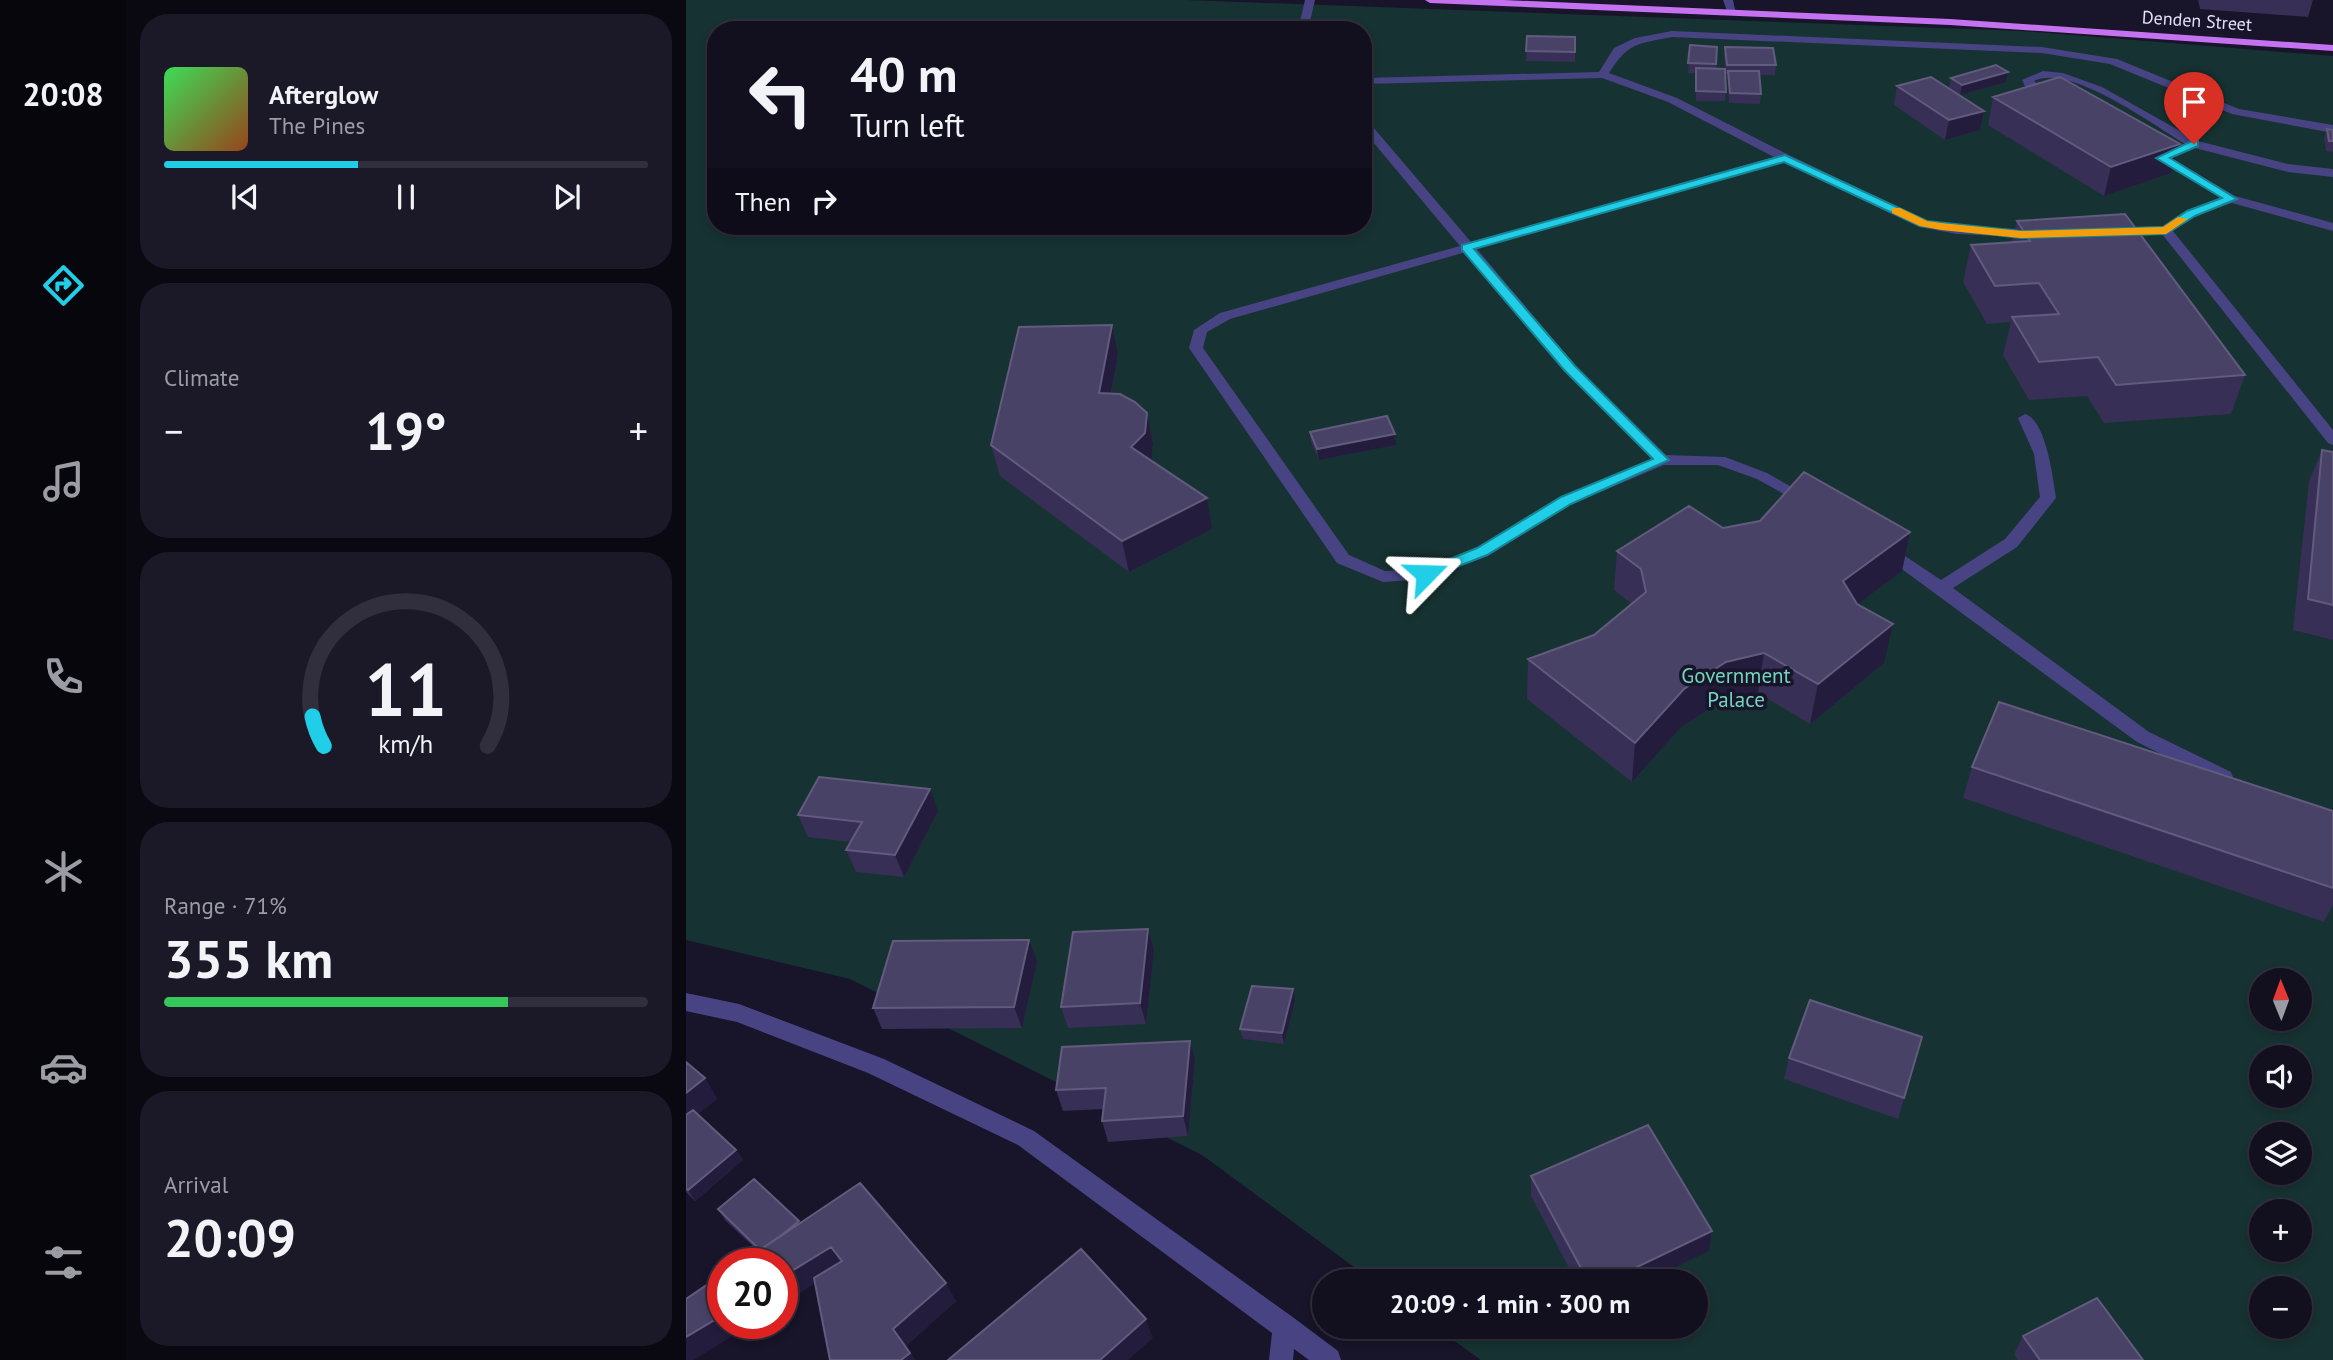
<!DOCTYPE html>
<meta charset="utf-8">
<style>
:root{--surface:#120f1f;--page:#1b1828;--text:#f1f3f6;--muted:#9c9ca4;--line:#312f3d;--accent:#20cee7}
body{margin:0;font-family:"PT Sans",sans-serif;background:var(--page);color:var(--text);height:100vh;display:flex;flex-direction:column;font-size:26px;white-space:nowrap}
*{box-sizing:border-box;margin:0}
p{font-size:23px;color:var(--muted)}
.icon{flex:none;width:38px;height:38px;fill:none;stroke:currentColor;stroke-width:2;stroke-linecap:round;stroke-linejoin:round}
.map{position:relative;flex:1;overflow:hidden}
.details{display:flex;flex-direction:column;gap:14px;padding:14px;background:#0a0811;width:560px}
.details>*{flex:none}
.hud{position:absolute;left:21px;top:21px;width:665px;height:214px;border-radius:28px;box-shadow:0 4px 10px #0003,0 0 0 2px var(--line);background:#120f1f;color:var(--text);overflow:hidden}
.needle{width:46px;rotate:359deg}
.fabs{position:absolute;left:1563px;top:968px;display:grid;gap:14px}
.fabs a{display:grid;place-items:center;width:63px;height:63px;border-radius:50%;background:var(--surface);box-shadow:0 4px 10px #0003,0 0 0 2px var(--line);font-size:35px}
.speed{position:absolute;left:21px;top:1248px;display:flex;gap:14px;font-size:35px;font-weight:700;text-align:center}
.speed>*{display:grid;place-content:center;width:91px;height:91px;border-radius:50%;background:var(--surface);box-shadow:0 4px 10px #0003,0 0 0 2px var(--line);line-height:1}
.speed .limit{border:10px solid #d22;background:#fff;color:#111}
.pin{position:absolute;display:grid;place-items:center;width:60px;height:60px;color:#fff;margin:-72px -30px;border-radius:50% 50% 50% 0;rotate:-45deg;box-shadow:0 0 7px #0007}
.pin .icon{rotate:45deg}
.me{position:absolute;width:77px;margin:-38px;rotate:68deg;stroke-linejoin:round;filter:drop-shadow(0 0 5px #0008)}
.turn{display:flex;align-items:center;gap:24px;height:147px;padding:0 28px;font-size:32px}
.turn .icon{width:91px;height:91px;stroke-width:2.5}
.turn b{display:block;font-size:49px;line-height:60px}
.then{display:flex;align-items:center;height:66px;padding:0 28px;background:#0003;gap:14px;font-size:26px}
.big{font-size:52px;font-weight:700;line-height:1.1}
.details .tile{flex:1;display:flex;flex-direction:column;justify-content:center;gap:10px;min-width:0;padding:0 24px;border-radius:28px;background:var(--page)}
.details .dial{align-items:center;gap:0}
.dial svg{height:182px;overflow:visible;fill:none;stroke:var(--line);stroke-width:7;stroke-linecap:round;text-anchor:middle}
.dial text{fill:var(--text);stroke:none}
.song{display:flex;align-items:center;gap:21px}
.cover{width:84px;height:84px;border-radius:10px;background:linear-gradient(135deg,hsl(130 70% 55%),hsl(20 70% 35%))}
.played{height:7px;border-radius:4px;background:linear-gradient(90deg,var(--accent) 40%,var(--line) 40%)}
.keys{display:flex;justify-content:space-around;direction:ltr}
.heat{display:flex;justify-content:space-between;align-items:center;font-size:38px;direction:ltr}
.charge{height:10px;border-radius:5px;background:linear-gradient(90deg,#34c759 71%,var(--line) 0)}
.trip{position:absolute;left:626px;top:1269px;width:396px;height:70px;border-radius:35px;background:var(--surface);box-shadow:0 4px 10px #0003,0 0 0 2px var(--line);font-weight:700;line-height:70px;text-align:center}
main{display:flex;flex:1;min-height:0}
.tabs{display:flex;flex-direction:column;width:126px;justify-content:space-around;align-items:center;background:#07060c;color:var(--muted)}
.tabs .icon{width:49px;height:49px}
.tabs .current{color:var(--accent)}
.tabs b{font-size:32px;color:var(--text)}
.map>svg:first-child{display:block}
.green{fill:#173232;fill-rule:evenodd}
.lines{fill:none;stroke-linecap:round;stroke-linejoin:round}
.lane{fill:#484483;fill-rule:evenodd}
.street{fill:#484483;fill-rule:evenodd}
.primary{fill:#c472f0;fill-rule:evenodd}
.wall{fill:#372f55}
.shaded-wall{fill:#231c3c}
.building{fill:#494267;stroke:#625b7e;stroke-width:2}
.route{fill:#20cee7;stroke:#158696;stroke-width:2}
.slow{fill:#f59e0b}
.labels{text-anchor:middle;stroke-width:7;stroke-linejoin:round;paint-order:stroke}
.far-street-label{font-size:18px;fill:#e3dffc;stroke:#181429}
.park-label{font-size:21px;fill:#72d5bf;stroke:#181429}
</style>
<main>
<nav class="tabs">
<b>20:08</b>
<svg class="icon current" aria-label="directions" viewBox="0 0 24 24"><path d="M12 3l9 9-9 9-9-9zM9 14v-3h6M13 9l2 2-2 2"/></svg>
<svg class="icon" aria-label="music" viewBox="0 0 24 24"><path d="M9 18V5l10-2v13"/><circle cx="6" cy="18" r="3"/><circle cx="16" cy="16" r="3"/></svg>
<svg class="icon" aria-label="phone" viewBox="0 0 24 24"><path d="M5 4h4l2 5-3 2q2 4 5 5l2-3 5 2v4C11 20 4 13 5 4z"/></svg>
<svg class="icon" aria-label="climate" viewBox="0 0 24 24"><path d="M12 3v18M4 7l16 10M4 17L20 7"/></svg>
<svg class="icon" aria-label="car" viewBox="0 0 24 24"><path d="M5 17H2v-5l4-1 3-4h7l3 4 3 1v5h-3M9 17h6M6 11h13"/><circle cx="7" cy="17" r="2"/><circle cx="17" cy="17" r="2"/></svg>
<svg class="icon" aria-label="filters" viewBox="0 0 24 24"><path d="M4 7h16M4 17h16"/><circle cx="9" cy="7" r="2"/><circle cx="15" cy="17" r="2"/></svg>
</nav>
<section class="details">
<div class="tile">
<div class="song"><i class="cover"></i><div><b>Afterglow</b><p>The Pines</p></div></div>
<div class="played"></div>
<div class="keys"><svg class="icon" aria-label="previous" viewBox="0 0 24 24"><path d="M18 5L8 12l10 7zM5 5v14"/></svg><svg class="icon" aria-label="pause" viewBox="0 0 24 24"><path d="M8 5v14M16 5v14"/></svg><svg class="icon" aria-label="next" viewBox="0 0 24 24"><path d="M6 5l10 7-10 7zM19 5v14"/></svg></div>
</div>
<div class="tile"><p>Climate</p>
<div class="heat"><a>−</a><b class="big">19°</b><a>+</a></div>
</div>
<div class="tile dial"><svg viewBox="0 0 100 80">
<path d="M14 69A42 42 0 1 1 86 69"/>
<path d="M14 69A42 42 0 0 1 9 56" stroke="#20cee7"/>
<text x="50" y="56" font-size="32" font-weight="700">11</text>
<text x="50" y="72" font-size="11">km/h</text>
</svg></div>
<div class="tile"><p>Range · 71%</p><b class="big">355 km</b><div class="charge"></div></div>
<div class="tile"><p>Arrival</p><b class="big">20:09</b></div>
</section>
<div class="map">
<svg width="1647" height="1360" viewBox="0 0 1647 1360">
<rect width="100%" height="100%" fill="#181429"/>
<path class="green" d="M 0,0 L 500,0 L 1336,31 L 1647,56 L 1647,1360 L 795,1360 L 749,1327 L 1010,1326 L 1010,1281 L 687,1281 L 516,1155 L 164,979 L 0,940 ZM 30,30 L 677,30 L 677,226 L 30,226 ZM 1575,980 L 1614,980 L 1614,1018 L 1575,1018 ZM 1575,1057 L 1614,1057 L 1614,1096 L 1575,1096 ZM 1575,1134 L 1614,1134 L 1614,1172 L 1575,1172 ZM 1575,1211 L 1614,1211 L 1614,1250 L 1575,1250 ZM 1575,1288 L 1614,1288 L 1614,1326 L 1575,1326 Z"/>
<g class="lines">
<path class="lane" d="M 619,0 L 629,0 L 622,30 L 612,30 Z
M 986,31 L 1356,47 L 1431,59 L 1553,109 L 1647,125 L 1647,133 L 1546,114 L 1424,64 L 1356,53 L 986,37 C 951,44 943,42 923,73 L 991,98 L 1103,155 L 1241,221 L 1271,226 L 1352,230 L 1358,234 L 1352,238 L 1271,234 L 1233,227 L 1098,162 L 791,249 L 889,365 L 980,455 L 1039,457 L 1081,473 L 1130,501 L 1128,504 L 1116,504 L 1071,479 L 1032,465 L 978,465 L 886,504 L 802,556 L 740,579 L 697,582 L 651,563 L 503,348 L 508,330 L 534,313 L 774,246 L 677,130 L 677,119 L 681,120 L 785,242 L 1088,157 L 982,102 L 916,78 L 677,84 L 677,78 L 913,72 L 928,48 L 949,38 ZM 780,252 L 879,371 L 966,459 L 874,498 L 790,548 L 738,569 L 699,571 L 663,555 L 517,348 L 521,332 L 544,319 Z
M 1357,71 L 1377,73 L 1416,87 L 1512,141 L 1602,164 L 1647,169 L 1647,177 L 1602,172 L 1509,148 L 1485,158 L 1549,196 L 1647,223 L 1647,231 L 1546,203 L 1509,216 L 1487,231 L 1647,430 L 1647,445 L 1642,443 L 1476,234 L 1429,236 L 1423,232 L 1429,228 L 1477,226 L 1501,210 L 1535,198 L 1470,158 L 1499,144 C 1468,125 1383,63 1348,81 L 1369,98 L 1359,100 L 1340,88 L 1336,80 Z
M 1339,414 C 1360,420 1367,478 1370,498 L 1331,547 L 1267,588 L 1463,732 L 1545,772 L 1547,777 L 1545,782 L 1531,782 L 1451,742 L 1190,550 L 1192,546 L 1204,546 L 1255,580 L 1319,539 L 1354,497 L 1348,454 L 1332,418 Z"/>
<path class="street" d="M 1037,0 L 1047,0 L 1050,14 L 1042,14 Z
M 0,993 L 53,1004 L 198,1059 L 348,1131 L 608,1318 L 652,1351 L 655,1360 L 623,1360 L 608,1349 L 607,1360 L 583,1360 L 586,1333 L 332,1145 L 182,1073 L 51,1022 L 0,1011 Z"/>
<path class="primary" d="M 739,0 L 818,0 L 1264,19 L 1647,45 L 1647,51 L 1264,25 L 744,3 Z"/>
</g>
<path class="wall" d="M 1512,0 L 1627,0 L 1622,17 L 1514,9 Z
M 841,36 L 889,52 L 889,62 L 840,61 Z
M 1004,45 L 1031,47 L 1030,69 L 1040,92 L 1039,101 L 1010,101 L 1010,73 L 1002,73 Z
M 1039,47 L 1090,65 L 1089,75 L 1073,75 L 1075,94 L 1074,104 L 1043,103 L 1042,74 L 1040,74 L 1038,56 Z
M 1322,72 L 1320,82 L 1274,95 L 1263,88 L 1265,78 Z
M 1211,86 L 1298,111 L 1294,130 L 1259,140 L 1208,105 Z
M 1307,97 L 1494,144 L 1485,173 L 1418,196 L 1302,125 Z
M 1641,129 L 1647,130 L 1647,152 L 1640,151 L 1638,139 Z
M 1331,221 L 1559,375 L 1545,414 L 1418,423 L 1401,396 L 1343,400 L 1317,355 L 1325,322 L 1301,324 L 1277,282 L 1285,245 L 1325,243 Z
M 432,355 L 425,394 L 461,413 L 467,444 L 465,461 L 526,529 L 443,572 L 314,476 L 305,445 Z
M 624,432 L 710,445 L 633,460 L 625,442 Z
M 1636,450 L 1647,452 L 1647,640 L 1607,630 L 1623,481 Z
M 1037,528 L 1224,532 L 1216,571 L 1171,604 L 1198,663 L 1124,724 L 1072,693 L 1035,701 L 994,728 L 946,782 L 841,699 L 842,659 L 908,635 L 946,604 L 928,590 L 931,551 Z
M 1286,767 L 1647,811 L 1647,905 L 1638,922 L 1277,798 Z
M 252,811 L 218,877 L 170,872 L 160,850 L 165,842 L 122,837 L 112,815 Z
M 462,929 L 468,950 L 460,1024 L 382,1028 L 375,1007 Z
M 351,961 L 336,1028 L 196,1029 L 187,1008 Z
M 609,1000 L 598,1044 L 557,1039 L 554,1029 Z
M 1236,1037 L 1212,1119 L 1098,1079 L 1103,1058 Z
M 509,1061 L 502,1136 L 422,1142 L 416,1121 L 418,1109 L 377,1111 L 370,1090 Z
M 0,1062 L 19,1078 L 31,1099 L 11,1114 L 50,1150 L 57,1160 L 9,1201 L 0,1192 Z
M 845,1176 L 1026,1231 L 1023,1251 L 960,1281 L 890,1281 L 845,1196 Z
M 32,1209 L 114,1223 L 270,1301 L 220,1346 L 229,1360 L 144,1360 L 129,1283 L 72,1251 L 39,1220 Z
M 1337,1336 L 1457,1360 L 1332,1360 L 1328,1354 Z"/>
<path class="shaded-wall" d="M 1322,72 L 1320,82 L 1274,95 L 1276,85 Z
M 1298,111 L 1294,130 L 1259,140 L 1263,120 Z
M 1494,144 L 1485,173 L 1418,196 L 1425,167 Z
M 426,325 L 432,355 L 419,423 L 413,393 Z
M 461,413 L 467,444 L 465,464 L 445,447 Z
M 709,434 L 710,445 L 633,460 L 631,449 Z
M 521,498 L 526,529 L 443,572 L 436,541 Z
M 1224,532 L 1216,571 L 1150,620 L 1157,581 Z
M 1207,624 L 1198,663 L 1124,724 L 1132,684 Z
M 1078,653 L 1072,693 L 1035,701 L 994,728 L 946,782 L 949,743 L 998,689 L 1040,662 Z
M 244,789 L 252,811 L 218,877 L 209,855 Z
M 462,929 L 468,950 L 460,1024 L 454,1003 Z
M 343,940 L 351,961 L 336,1028 L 328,1007 Z
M 607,989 L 609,1000 L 598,1044 L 596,1033 Z
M 504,1041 L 509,1061 L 502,1136 L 497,1116 Z
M 19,1078 L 31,1099 L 0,1124 L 0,1093 Z
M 50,1150 L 57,1160 L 9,1201 L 2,1190 Z
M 1026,1231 L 1023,1251 L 960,1281 L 922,1281 Z
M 145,1247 L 157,1266 L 96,1304 L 96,1277 Z
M 260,1283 L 270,1301 L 218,1348 L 207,1329 Z
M 37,1315 L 37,1323 L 67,1323 L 8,1360 L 0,1360 L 0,1337 Z
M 460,1319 L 467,1338 L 442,1360 L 414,1360 Z
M 224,1353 L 229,1360 L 215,1360 Z"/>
<path class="building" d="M 841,36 L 889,37 L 889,52 L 840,51 Z
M 1004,45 L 1031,47 L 1030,64 L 1002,63 Z
M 1039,47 L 1087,48 L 1090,65 L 1041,65 Z
M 1310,65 L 1322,72 L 1276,85 L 1265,78 Z
M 1010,68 L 1039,69 L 1040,92 L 1010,91 Z
M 1042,71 L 1073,71 L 1075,94 L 1044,93 Z
M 1245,77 L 1298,111 L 1263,120 L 1211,86 Z
M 1374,77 L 1494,144 L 1425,167 L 1307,97 Z
M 1641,129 L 1647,130 L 1647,141 L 1643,141 Z
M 1439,214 L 1559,375 L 1430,385 L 1412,357 L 1353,362 L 1326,317 L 1373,314 L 1353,283 L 1309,286 L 1285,245 L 1344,241 L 1331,221 Z
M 426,325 L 413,393 L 434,394 L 449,402 L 461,413 L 459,433 L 445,447 L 521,498 L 436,541 L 305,445 L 333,327 Z
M 701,416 L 709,434 L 631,449 L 624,432 Z
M 1636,450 L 1647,452 L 1647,605 L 1622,599 Z
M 1118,472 L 1224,532 L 1157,581 L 1171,604 L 1207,624 L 1132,684 L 1078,653 L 1040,662 L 998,689 L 949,743 L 842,659 L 908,635 L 960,592 L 955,569 L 931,551 L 1003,506 L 1037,528 L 1074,521 Z
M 1313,702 L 1647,811 L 1647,888 L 1286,767 Z
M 133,777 L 244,789 L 209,855 L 160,850 L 176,822 L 112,815 Z
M 462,929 L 454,1003 L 375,1007 L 387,932 Z
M 343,940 L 328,1007 L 187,1008 L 207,941 Z
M 566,986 L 607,989 L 596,1033 L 554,1029 Z
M 1124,1000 L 1236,1037 L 1218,1098 L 1103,1058 Z
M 504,1041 L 497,1116 L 416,1121 L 420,1088 L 370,1090 L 376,1047 Z
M 0,1062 L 19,1078 L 0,1093 Z
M 7,1110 L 50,1150 L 2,1190 L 0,1189 L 0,1115 Z
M 962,1125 L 1026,1231 L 922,1281 L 902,1281 L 845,1176 Z
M 68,1179 L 113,1221 L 97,1234 L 74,1250 L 32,1209 Z
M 174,1183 L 260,1283 L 207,1329 L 224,1353 L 215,1360 L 144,1360 L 128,1278 L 156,1261 L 145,1247 L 96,1277 L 96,1264 L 53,1264 Z
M 395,1249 L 460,1319 L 414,1360 L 262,1360 Z
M 37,1274 L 37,1315 L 0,1337 L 0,1299 Z
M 1411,1298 L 1457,1360 L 1354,1360 L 1337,1336 Z"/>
<path class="route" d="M 1508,140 L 1512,141 L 1512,146 L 1484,158 L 1551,199 L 1509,216 L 1480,234 L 1335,238 L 1234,226 L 1098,162 L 788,249 L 889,366 L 983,460 L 885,504 L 801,555 L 740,579 L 732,574 L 734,571 L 791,548 L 875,497 L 967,459 L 879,371 L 776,250 L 776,245 L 1099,155 L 1241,221 L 1335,231 L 1477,227 L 1501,211 L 1536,198 L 1470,158 Z"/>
<path class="slow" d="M 1206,208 L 1214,208 L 1241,221 L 1255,223 L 1335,231 L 1477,227 L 1492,217 L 1502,219 L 1480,234 L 1335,238 L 1255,230 L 1234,226 L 1206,213 Z"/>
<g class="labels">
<g class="far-street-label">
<text transform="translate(1511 21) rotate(4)" y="6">Denden Street</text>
</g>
<g class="park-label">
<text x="1050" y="683">Government<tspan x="1050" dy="24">Palace</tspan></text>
</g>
</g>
</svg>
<div class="fabs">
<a><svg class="needle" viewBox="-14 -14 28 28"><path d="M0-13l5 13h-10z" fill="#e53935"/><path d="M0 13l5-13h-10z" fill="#9c9ca4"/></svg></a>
<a><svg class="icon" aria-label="sound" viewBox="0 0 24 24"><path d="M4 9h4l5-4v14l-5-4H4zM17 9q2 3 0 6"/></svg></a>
<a><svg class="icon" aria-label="layers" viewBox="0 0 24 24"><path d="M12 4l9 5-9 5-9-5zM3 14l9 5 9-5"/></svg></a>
<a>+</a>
<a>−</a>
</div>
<div class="speed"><div class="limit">20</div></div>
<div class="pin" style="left:1508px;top:144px;background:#d93025"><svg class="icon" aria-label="arrive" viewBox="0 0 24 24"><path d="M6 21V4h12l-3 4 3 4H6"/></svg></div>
<svg class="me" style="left:740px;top:574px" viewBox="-20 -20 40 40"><path d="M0-17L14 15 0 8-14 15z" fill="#20cee7" stroke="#fff" stroke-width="4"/></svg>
<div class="trip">20:09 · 1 min · 300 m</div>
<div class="hud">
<div class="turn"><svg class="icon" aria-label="left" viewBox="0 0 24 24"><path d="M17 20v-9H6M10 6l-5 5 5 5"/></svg><div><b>40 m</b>Turn left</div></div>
<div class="then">Then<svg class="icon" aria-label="right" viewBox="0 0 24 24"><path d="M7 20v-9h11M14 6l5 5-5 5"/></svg></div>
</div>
</div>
</main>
